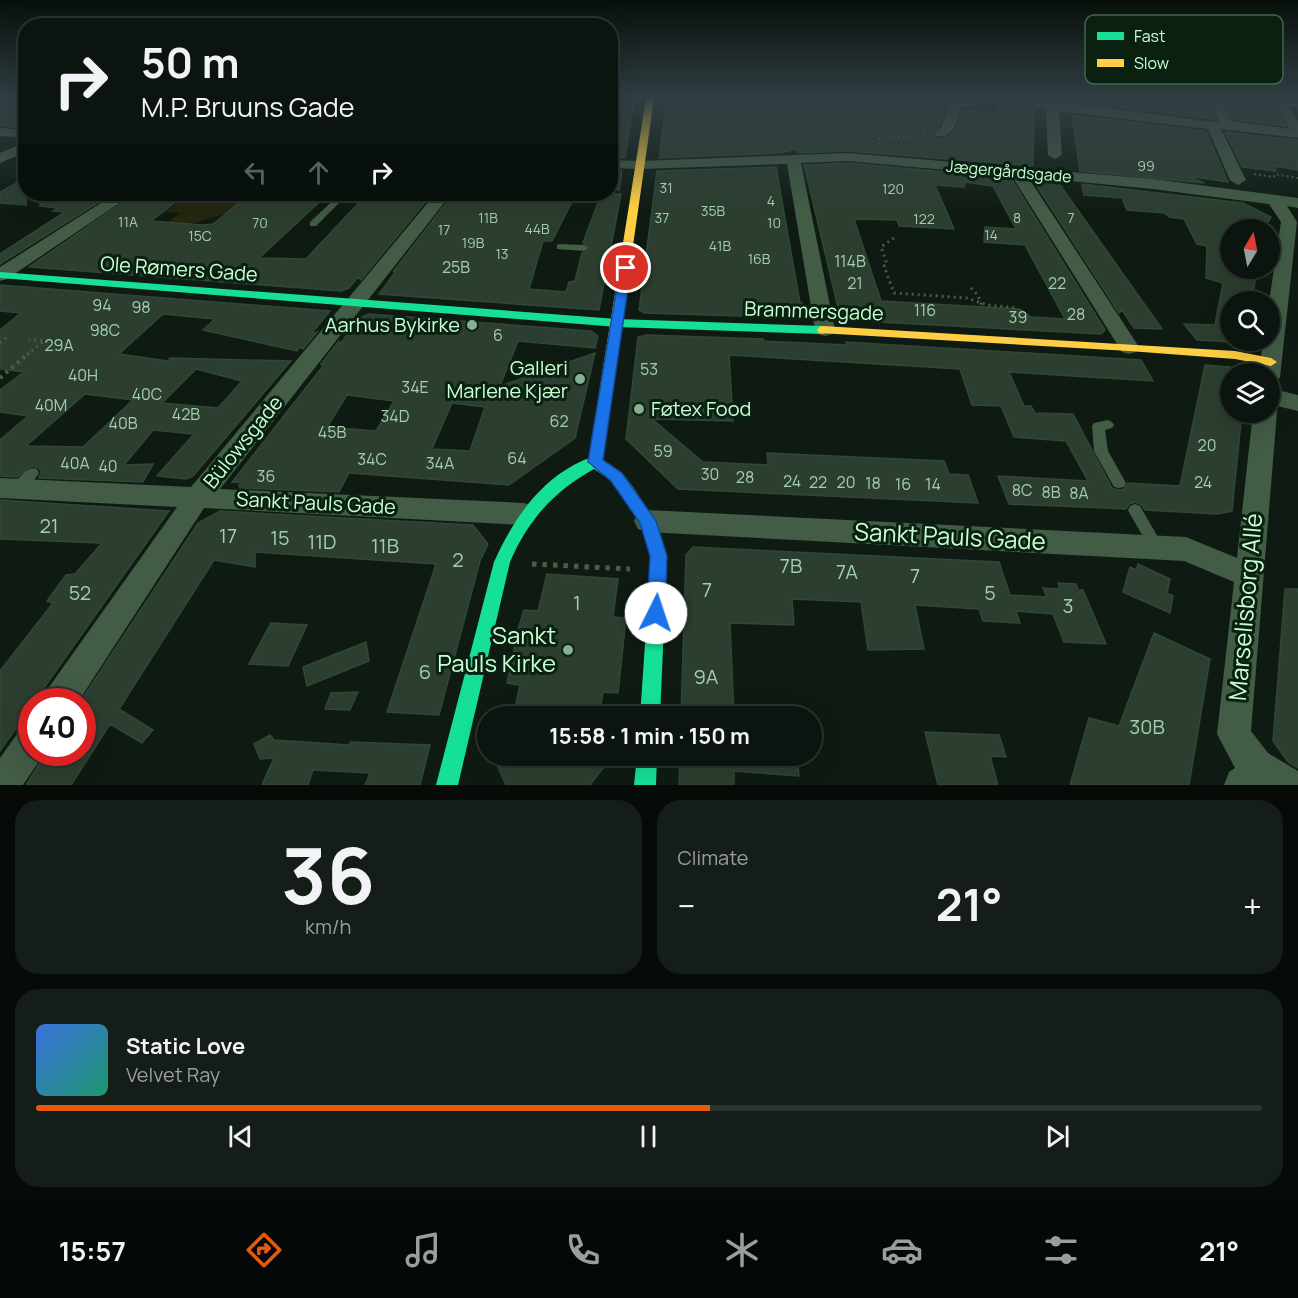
<!DOCTYPE html>
<meta charset="utf-8">
<style>
:root{--surface:#0b140e;--page:#141d17;--text:#f1f3f6;--muted:#9a9e9e;--line:#2b332e;--accent:#ea580c}
body{margin:0;font-family:Manrope,sans-serif;background:var(--page);color:var(--text);height:100vh;display:flex;flex-direction:column;font-size:22px;white-space:nowrap}
*{box-sizing:border-box;margin:0}
p{font-size:20px;color:var(--muted)}
.icon{flex:none;width:33px;height:33px;fill:none;stroke:currentColor;stroke-width:2;stroke-linecap:round;stroke-linejoin:round}
.map{position:relative;height:785px;overflow:hidden}
.sheet{display:flex;flex-direction:column;gap:15px;padding:15px;background:#060b08;flex:1}
.sheet>*{flex:none}
.hud{position:absolute;left:18px;top:18px;width:600px;height:183px;border-radius:24px;box-shadow:0 6px 24px #0002,0 0 0 2px var(--line);background:#0b140e;color:var(--text);overflow:hidden}
.needle{width:39px;rotate:10deg}
.buttons{position:absolute;left:1220px;top:219px;display:grid;gap:12px}
.buttons a{display:grid;place-items:center;width:60px;height:60px;border-radius:50%;background:var(--surface);box-shadow:0 6px 24px #0002,0 0 0 2px var(--line);font-size:30px}
.speed{position:absolute;left:18px;top:688px;display:flex;gap:12px;font-size:30px;font-weight:700;text-align:center}
.speed>*{display:grid;place-content:center;width:78px;height:78px;border-radius:50%;background:var(--surface);box-shadow:0 6px 24px #0002,0 0 0 2px var(--line);line-height:1}
.speed .limit{border:9px solid #d22;background:#fff;color:#111}
.pin{position:absolute;display:grid;place-items:center;width:51px;height:51px;color:#fff;margin:-26px;border:3px solid #fff;border-radius:50%;box-shadow:0 2px 6px #0007}
.me{position:absolute;width:66px;margin:-33px;rotate:4deg;stroke-linejoin:round;filter:drop-shadow(0 0 4px #0008)}
.turn{display:flex;align-items:center;gap:21px;height:126px;padding:0 24px;font-size:27px}
.turn .icon{width:78px;height:78px;stroke-width:2.5}
.turn b{display:block;font-size:42px;line-height:51px}
.lanes{display:flex;align-items:center;height:57px;padding:0 24px;background:#0003;justify-content:center;gap:30px;direction:ltr}
.lanes .off{opacity:.35}
.big{font-size:45px;font-weight:700;line-height:1.1}
.sheet .tile{flex:1;display:flex;flex-direction:column;justify-content:center;gap:9px;min-width:0;padding:0 21px;border-radius:24px;background:var(--page)}
.sheet .dial{align-items:center;gap:0}
.dial b{font-size:78px;line-height:1}
.song{display:flex;align-items:center;gap:18px}
.cover{width:72px;height:72px;border-radius:9px;background:linear-gradient(135deg,hsl(220 70% 55%),hsl(160 70% 35%))}
.played{height:6px;border-radius:3px;background:linear-gradient(90deg,var(--accent) 55%,var(--line) 55%)}
.keys{display:flex;justify-content:space-around;direction:ltr}
.heat{display:flex;justify-content:space-between;align-items:center;font-size:33px;direction:ltr}
.sheet .tiles{flex:1;display:grid;gap:15px;grid-template-columns:1fr 1fr}
.tile:last-child{grid-column:span 2}
.trip{position:absolute;left:477px;top:706px;width:345px;height:60px;border-radius:30px;background:var(--surface);box-shadow:0 6px 24px #0002,0 0 0 2px var(--line);font-weight:700;line-height:60px;text-align:center}
.dock{display:flex;height:96px;justify-content:space-around;align-items:center;background:#040806;color:var(--muted)}
.dock .icon{width:42px;height:42px}
.dock .active{color:var(--accent)}
.dock b{font-size:27px;color:var(--text)}
.map>svg:first-child{display:block}
.green{fill:#25280e}
.building{fill:#2c3e30;stroke:#304736;stroke-width:1.5;fill-rule:evenodd}
.lines{fill:none;stroke-linecap:round;stroke-linejoin:round}
.path-far3{stroke:#4d5d41;stroke-width:2;stroke-dasharray:2 3;stroke-linecap:butt}
.path-far2{stroke:#4d5d41;stroke-width:3;stroke-dasharray:2 4;stroke-linecap:butt}
.path-far1{stroke:#4d5d41;stroke-width:4;stroke-dasharray:3 4.5;stroke-linecap:butt}
.path{stroke:#4d5d41;stroke-width:5;stroke-dasharray:4.5 6;stroke-linecap:butt}
.lane{fill:#425c46;fill-rule:evenodd}
.street{fill:#425c46;fill-rule:evenodd}
.fast{fill:#16e098;fill-rule:evenodd}
.slow{fill:#ffcf43;fill-rule:evenodd}
.route{fill:#1a73e8;stroke:#114b97;stroke-width:1.5}
.poi-dot{fill:#88af90;stroke:#0a2010;stroke-width:2}
.labels{text-anchor:middle;stroke-width:6;stroke-linejoin:round;paint-order:stroke}
.far-number-label{font-size:14px;fill:#a2cfab}
.far-street-label{font-size:16px;fill:#c9ffd4;stroke:#0a2010}
.number-label{font-size:16px;fill:#a2cfab}
.street-label{font-size:20px;fill:#c9ffd4;stroke:#0a2010}
.poi-label{font-size:20px;fill:#c9ffd4;stroke:#0a2010;text-anchor:end}
.near-number-label{font-size:20px;fill:#a2cfab}
.near-street-label{font-size:24px;fill:#c9ffd4;stroke:#0a2010}
.near-poi-label{font-size:24px;fill:#c9ffd4;stroke:#0a2010;text-anchor:end}
.key{fill:#0a2010;stroke:#43634b;stroke-width:1.5}
.key-label{font-size:16px;fill:#c9ffd4}
</style>
<div class="map">
<svg width="1298" height="785" viewBox="0 0 1298 785">
<rect width="100%" height="100%" fill="#0f1b12"/>
<path class="green" d="M 190,194 L 250,194 L 225,214 L 169,230 L 162,228 L 180,213 L 165,212 Z"/>
<path class="building" d="M 0,99 L 26,99 L 26,128 L 0,126 Z
M 667,99 L 940,99 L 938,106 L 946,108 L 939,126 L 932,133 L 934,137 L 942,139 L 948,137 L 956,129 L 963,110 L 997,115 L 998,106 L 1034,108 L 1033,166 L 848,151 L 798,153 L 797,149 L 779,153 L 659,158 Z
M 1070,99 L 1207,99 L 1216,119 L 1070,101 Z
M 1223,99 L 1272,99 L 1271,102 L 1286,126 L 1233,119 Z
M 610,102 L 634,102 L 625,158 L 610,158 Z
M 1072,115 L 1206,131 L 1228,182 L 1188,176 L 1204,183 L 1080,171 Z
M 1225,132 L 1298,140 L 1298,170 L 1274,166 L 1276,171 L 1242,167 Z
M 848,163 L 1011,178 L 1105,330 L 1101,334 L 841,320 L 804,165 ZM 965,182 L 993,186 L 1016,229 L 985,227 L 984,242 L 1025,245 L 1065,319 L 1031,317 L 1020,309 L 881,301 L 854,219 L 897,220 L 899,226 L 954,229 L 935,185 L 964,187 Z
M 776,167 L 800,303 L 802,303 L 807,318 L 645,313 L 639,310 L 657,171 Z
M 610,170 L 622,171 L 619,190 L 610,189 Z
M 26,178 L 26,205 L 0,203 L 0,192 Z
M 1033,180 L 1058,182 L 1162,329 L 1134,328 L 1122,310 L 1119,313 Z
M 1082,184 L 1243,203 L 1271,217 L 1263,230 L 1230,230 L 1230,268 L 1257,268 L 1252,302 L 1230,302 L 1230,342 L 1197,340 L 1184,324 L 1215,325 L 1223,283 L 1206,278 L 1207,246 L 1197,244 L 1184,219 L 1169,217 L 1165,213 L 1127,210 L 1122,198 L 1084,195 Z
M 40,194 L 112,194 L 0,264 L 0,254 L 65,212 L 53,211 L 58,208 L 40,206 Z
M 135,194 L 185,195 L 151,221 L 202,225 L 213,224 L 250,194 L 328,194 L 259,258 L 306,259 L 367,194 L 432,194 L 361,280 L 358,277 L 349,288 L 341,291 L 29,267 Z
M 453,194 L 576,194 L 552,241 L 543,241 L 529,289 L 566,292 L 569,282 L 575,281 L 582,253 L 591,249 L 583,243 L 601,194 L 621,194 L 599,310 L 379,294 L 397,270 L 393,272 Z
M 0,285 L 330,311 L 311,334 L 317,332 L 303,349 L 300,347 L 297,351 L 203,330 L 215,319 L 163,314 L 119,354 L 168,361 L 170,358 L 291,361 L 193,476 L 186,479 L 157,476 L 194,434 L 153,430 L 124,465 L 153,464 L 143,482 L 39,478 L 41,472 L 39,468 L 32,466 L 17,477 L 0,476 L 0,440 L 28,416 L 0,412 L 0,390 L 24,372 L 0,369 L 0,330 L 21,313 L 0,311 ZM 196,369 L 242,381 L 218,408 L 162,403 ZM 85,394 L 133,400 L 83,447 L 26,446 Z
M 369,314 L 591,331 L 598,336 L 595,348 L 518,341 L 500,386 L 595,353 L 575,438 L 509,485 L 349,473 L 339,492 L 240,488 L 239,485 L 246,483 L 232,482 L 323,366 L 321,364 L 339,341 L 340,344 L 361,317 ZM 347,395 L 394,401 L 376,431 L 327,427 ZM 452,403 L 485,407 L 470,451 L 432,449 Z
M 647,335 L 764,339 L 760,341 L 847,345 L 846,342 L 1141,360 L 1153,381 L 1009,372 L 1024,406 L 1031,406 L 1035,413 L 1073,414 L 1112,488 L 1119,490 L 1124,489 L 1128,483 L 1180,486 L 1205,365 L 1230,367 L 1230,412 L 1242,412 L 1232,511 L 1217,514 L 1145,510 L 1142,505 L 1136,502 L 1129,504 L 1126,509 L 1009,504 L 998,476 L 1088,481 L 1066,441 L 1014,437 L 1001,406 L 972,405 L 960,369 L 729,355 L 733,421 L 652,419 L 703,462 L 768,465 L 767,453 L 944,461 L 949,474 L 968,475 L 978,503 L 678,489 L 626,439 L 638,337 Z
M 0,500 L 169,511 L 34,702 L 32,702 L 32,706 L 0,751 L 0,671 L 53,603 L 47,601 L 66,575 L 75,574 L 102,543 L 0,539 Z
M 220,511 L 473,525 L 488,544 L 480,561 L 439,715 L 387,712 L 436,564 L 255,552 L 255,567 L 214,560 L 119,709 L 153,730 L 142,743 L 110,724 L 71,785 L 26,785 L 46,753 L 82,753 L 82,699 L 198,523 Z
M 693,547 L 999,562 L 1010,595 L 1047,597 L 1043,588 L 1060,589 L 1058,583 L 1076,584 L 1078,590 L 1083,590 L 1106,644 L 1064,642 L 1053,614 L 1016,611 L 1020,623 L 983,621 L 979,609 L 915,605 L 924,649 L 868,650 L 861,602 L 792,599 L 794,625 L 730,623 L 734,717 L 681,717 L 686,555 Z
M 1138,564 L 1170,579 L 1167,593 L 1173,596 L 1170,613 L 1123,592 L 1130,567 L 1136,570 Z
M 547,574 L 618,579 L 613,617 L 626,618 L 618,693 L 603,692 L 599,717 L 513,717 L 520,685 L 507,683 L 519,626 L 524,610 L 538,611 Z
M 1285,589 L 1298,589 L 1298,768 L 1289,763 L 1273,741 Z
M 271,623 L 307,625 L 288,666 L 249,664 Z
M 1154,633 L 1210,659 L 1189,785 L 1070,785 L 1089,718 L 1119,726 Z
M 366,642 L 369,661 L 307,686 L 303,667 Z
M 358,692 L 350,710 L 325,709 L 331,693 Z
M 925,732 L 999,735 L 1006,757 L 990,756 L 998,785 L 938,785 Z
M 270,735 L 274,740 L 349,745 L 351,742 L 430,745 L 420,785 L 365,785 L 370,773 L 313,770 L 308,785 L 262,785 L 274,758 L 260,759 L 254,744 Z
M 493,756 L 590,756 L 606,764 L 590,785 L 506,785 Z
M 680,756 L 797,756 L 799,776 L 734,771 L 734,785 L 679,785 Z"/>
<g class="lines">
<path class="path-far3" d="M 713,99 L 716,104
M 610,100 L 631,100
M 880,145 L 879,139 L 925,135
M 1254,174 L 1274,177
M 1274,177 L 1275,174 L 1298,178"/>
<path class="path-far2" d="M 894,238 L 881,247 L 887,264 L 884,266 L 894,293 L 967,298 L 987,305 L 1018,308
M 971,288 L 978,295 L 982,307
M 0,343 L 9,336
M 27,355 L 44,341 L 29,339"/>
<path class="path-far1" d="M 0,378 L 29,353"/>
<path class="path" d="M 532,564 L 630,569"/>
<path class="lane" d="M 340,194 L 348,194 L 316,226 L 310,226 L 310,222 Z
M 560,244 L 584,245 L 589,248 L 584,251 L 557,249 L 557,245 Z
M 1108,420 L 1112,422 L 1114,425 L 1112,428 L 1105,430 L 1108,451 L 1126,483 L 1124,487 L 1119,488 L 1114,487 L 1094,451 L 1092,426 L 1094,423 Z
M 32,468 L 37,469 L 39,473 C 33,482 25,497 13,493 L 11,489 C 15,481 24,471 32,468 Z
M 1135,504 L 1140,506 L 1162,544 L 1164,548 L 1162,552 L 1157,554 L 1152,552 L 1130,514 L 1128,510 L 1130,506 Z"/>
<path class="street" d="M 965,99 L 1040,99 L 1213,122 L 1219,121 L 1209,99 L 1221,99 L 1232,121 L 1290,129 L 1273,101 L 1274,99 L 1298,99 L 1298,107 L 1288,106 L 1298,121 L 1298,138 L 1221,129 L 1246,180 L 1238,185 L 1230,180 L 1208,129 L 1059,111 L 1062,155 L 1055,159 L 1048,155 L 1046,108 C 1017,101 991,103 961,107 C 957,120 954,140 936,136 L 934,133 L 941,127 L 951,101 Z
M 0,128 L 26,130 L 26,138 L 0,136 Z
M 26,142 L 26,152 L 0,163 L 0,153 Z
M 848,153 L 1153,179 L 1298,198 L 1298,208 L 1287,206 L 1297,222 L 1280,377 L 1277,382 L 1269,384 L 1269,374 L 1259,374 L 1263,340 L 1269,340 L 1269,302 L 1281,222 L 1269,204 L 1153,189 L 1028,177 L 1139,347 L 1136,352 L 1129,354 L 1122,352 L 1012,176 L 848,161 L 801,163 L 835,330 L 832,334 L 825,336 L 818,334 L 815,330 L 787,164 L 641,169 L 610,168 L 610,160 L 641,161 Z
M 115,194 L 133,194 L 7,279 L 0,281 L 0,267 Z
M 435,194 L 451,194 L 220,489 L 524,503 L 533,506 L 537,514 L 533,522 L 524,525 L 204,508 L 78,702 L 43,702 L 47,690 L 177,507 L 0,498 L 0,478 L 191,487 Z
M 1269,388 L 1298,395 L 1298,411 L 1269,404 Z
M 1269,405 L 1273,406 L 1277,412 L 1251,731 L 1268,753 L 1298,771 L 1298,785 L 1224,785 L 1229,772 L 1235,768 L 1217,734 L 1234,582 L 1184,561 L 647,532 L 638,529 L 634,521 L 638,513 L 647,510 L 1186,537 L 1237,558 L 1253,412 L 1269,412 Z
M 32,725 L 32,753 L 44,754 L 23,785 L 0,785 L 0,758 L 20,730 Z"/>
<path class="fast" d="M 0,272 L 617,319 L 823,326 L 829,330 L 823,334 L 617,327 L 0,278 Z
M 595,456 L 622,473 L 633,487 L 655,521 L 667,556 L 660,717 L 640,717 L 651,556 L 640,523 L 623,495 L 612,481 L 594,469 C 554,491 528,520 510,562 L 458,785 L 436,785 L 494,562 C 514,517 545,472 595,456 Z
M 637,756 L 657,756 L 656,785 L 634,785 Z"/>
<path class="slow" d="M 646,99 L 654,99 L 602,462 L 600,466 L 590,466 L 588,462 Z
M 823,326 L 1235,351 L 1271,358 L 1277,362 L 1271,366 L 1235,359 L 1129,351 L 819,333 L 817,330 L 819,327 Z"/>
</g>
<linearGradient id="sky" x2="0" y2="1"><stop stop-color="#080f0a"/><stop offset="0.47" stop-color="#313f44"/><stop offset="1" stop-color="#313f44" stop-opacity="0"/></linearGradient>
<rect width="1298" height="209" fill="url(#sky)"/>
<path class="route" d="M 626,265 L 631,268 L 603,460 L 622,473 L 656,521 L 667,556 L 665,613 L 663,619 L 656,621 L 650,619 L 647,613 L 650,556 L 640,523 L 611,481 L 588,462 L 620,268 Z"/>
<g class="poi-dot">
<circle cx="472" cy="325" r="6"/>
<circle cx="580" cy="379" r="6"/>
<circle cx="639" cy="409" r="6"/>
<circle cx="568" cy="650" r="6"/>
</g>
<g class="labels">
<g class="far-number-label">
<text x="1146" y="171">99</text>
<text x="666" y="193">31</text>
<text x="893" y="194">120</text>
<text x="771" y="206">4</text>
<text x="713" y="216">35B</text>
<text x="488" y="223">11B</text>
<text x="662" y="223">37</text>
<text x="1017" y="223">8</text>
<text x="1071" y="223">7</text>
<text x="924" y="224">122</text>
<text x="128" y="227">11A</text>
<text x="260" y="228">70</text>
<text x="774" y="228">10</text>
<text x="537" y="234">44B</text>
<text x="444" y="235">17</text>
<text x="991" y="240">14</text>
<text x="200" y="241">15C</text>
<text x="473" y="248">19B</text>
<text x="720" y="251">41B</text>
<text x="502" y="259">13</text>
<text x="759" y="264">16B</text>
</g>
<g class="far-street-label">
<text transform="translate(1009 171) rotate(5)" y="6">Jægergårdsgade</text>
</g>
<g class="number-label">
<text x="850" y="267">114B</text>
<text x="456" y="273">25B</text>
<text x="855" y="289">21</text>
<text x="1057" y="289">22</text>
<text x="102" y="311">94</text>
<text x="141" y="313">98</text>
<text x="925" y="316">116</text>
<text x="1076" y="320">28</text>
<text x="1018" y="323">39</text>
<text x="105" y="336">98C</text>
<text x="498" y="341">6</text>
<text x="59" y="351">29A</text>
<text x="649" y="375">53</text>
<text x="83" y="381">40H</text>
<text x="415" y="393">34E</text>
<text x="147" y="400">40C</text>
<text x="51" y="411">40M</text>
<text x="186" y="420">42B</text>
<text x="395" y="422">34D</text>
<text x="559" y="427">62</text>
<text x="123" y="429">40B</text>
<text x="332" y="438">45B</text>
<text x="1207" y="451">20</text>
<text x="663" y="457">59</text>
<text x="517" y="464">64</text>
<text x="372" y="465">34C</text>
<text x="75" y="469">40A</text>
<text x="440" y="469">34A</text>
<text x="108" y="472">40</text>
<text x="710" y="480">30</text>
<text x="266" y="482">36</text>
<text x="745" y="483">28</text>
<text x="792" y="487">24</text>
<text x="818" y="488">22</text>
<text x="846" y="488">20</text>
<text x="1203" y="488">24</text>
<text x="873" y="489">18</text>
<text x="903" y="490">16</text>
<text x="933" y="490">14</text>
<text x="1022" y="496">8C</text>
<text x="1051" y="498">8B</text>
<text x="1079" y="499">8A</text>
</g>
<g class="street-label">
<text transform="translate(179 269) rotate(4)" y="7">Ole Rømers Gade</text>
<text transform="translate(814 311) rotate(2)" y="7">Brammersgade</text>
<text transform="translate(243 442) rotate(-51)" y="7">Bülowsgade</text>
<text transform="translate(316 503) rotate(3)" y="7">Sankt Pauls Gade</text>
</g>
<g class="poi-label">
<text x="460" y="332">Aarhus Bykirke</text>
<text x="568" y="375">Galleri<tspan x="568" dy="23">Marlene Kjær</tspan></text>
<text x="651" y="416" text-anchor="start">Føtex Food</text>
</g>
<g class="near-number-label">
<text x="49" y="533">21</text>
<text x="228" y="543">17</text>
<text x="280" y="545">15</text>
<text x="322" y="549">11D</text>
<text x="385" y="553">11B</text>
<text x="458" y="567">2</text>
<text x="791" y="573">7B</text>
<text x="847" y="579">7A</text>
<text x="915" y="583">7</text>
<text x="707" y="597">7</text>
<text x="80" y="600">52</text>
<text x="990" y="600">5</text>
<text x="577" y="610">1</text>
<text x="1068" y="613">3</text>
<text x="425" y="679">6</text>
<text x="706" y="684">9A</text>
<text x="1147" y="734">30B</text>
</g>
<g class="near-street-label">
<text transform="translate(950 537) rotate(3)" y="8">Sankt Pauls Gade</text>
<text transform="translate(1246 607) rotate(-85)" y="8">Marselisborg Allé</text>
</g>
<g class="near-poi-label">
<text x="556" y="644">Sankt<tspan x="556" dy="28">Pauls Kirke</tspan></text>
</g>
</g>
<rect x="1085" y="15" width="198" height="69" rx="9" class="key"/>
<rect x="1097" y="32" width="27" height="8" fill="#16e098"/>
<rect x="1097" y="59" width="27" height="8" fill="#ffcf43"/>
<g class="key-label">
<text x="1134" y="42">Fast</text>
<text x="1134" y="69">Slow</text>
</g>
</svg>
<div class="buttons">
<a><svg class="needle" viewBox="-14 -14 28 28"><path d="M0-13l5 13h-10z" fill="#e53935"/><path d="M0 13l5-13h-10z" fill="#9a9e9e"/></svg></a>
<a><svg class="icon" aria-label="search" viewBox="0 0 24 24"><circle cx="10" cy="10" r="6"/><path d="M15 15l6 6"/></svg></a>
<a><svg class="icon" aria-label="layers" viewBox="0 0 24 24"><path d="M12 4l9 5-9 5-9-5zM3 14l9 5 9-5"/></svg></a>
</div>
<div class="speed"><div class="limit">40</div></div>
<div class="pin" style="left:626px;top:268px;background:#d93025"><svg class="icon" aria-label="arrive" viewBox="0 0 24 24"><path d="M6 21V4h12l-3 4 3 4H6"/></svg></div>
<svg class="me" style="left:656px;top:613px" viewBox="-20 -20 40 40"><circle r="19" fill="#fff"/><path d="M0-13L10 11 0 6-10 11z" fill="#1a73e8"/></svg>
<div class="trip">15:58 · 1 min · 150 m</div>
<div class="hud">
<div class="turn"><svg class="icon" aria-label="right" viewBox="0 0 24 24"><path d="M7 20v-9h11M14 6l5 5-5 5"/></svg><div><b>50 m</b>M.P. Bruuns Gade</div></div>
<div class="lanes"><svg class="icon off" aria-label="left" viewBox="0 0 24 24"><path d="M17 20v-9H6M10 6l-5 5 5 5"/></svg><svg class="icon off" aria-label="ahead" viewBox="0 0 24 24"><path d="M12 20V5M6 11l6-6 6 6"/></svg><svg class="icon" aria-label="right" viewBox="0 0 24 24"><path d="M7 20v-9h11M14 6l5 5-5 5"/></svg></div>
</div>
</div>
<section class="sheet">
<div class="tiles">
<div class="tile dial"><b>36</b><p>km/h</p></div>
<div class="tile"><p>Climate</p>
<div class="heat"><a>−</a><b class="big">21°</b><a>+</a></div>
</div>
<div class="tile">
<div class="song"><i class="cover"></i><div><b>Static Love</b><p>Velvet Ray</p></div></div>
<div class="played"></div>
<div class="keys"><svg class="icon" aria-label="previous" viewBox="0 0 24 24"><path d="M18 5L8 12l10 7zM5 5v14"/></svg><svg class="icon" aria-label="pause" viewBox="0 0 24 24"><path d="M8 5v14M16 5v14"/></svg><svg class="icon" aria-label="next" viewBox="0 0 24 24"><path d="M6 5l10 7-10 7zM19 5v14"/></svg></div>
</div>
</div>
</section>
<nav class="dock">
<b>15:57</b>
<svg class="icon active" aria-label="directions" viewBox="0 0 24 24"><path d="M12 3l9 9-9 9-9-9zM9 14v-3h6M13 9l2 2-2 2"/></svg>
<svg class="icon" aria-label="music" viewBox="0 0 24 24"><path d="M9 18V5l10-2v13"/><circle cx="6" cy="18" r="3"/><circle cx="16" cy="16" r="3"/></svg>
<svg class="icon" aria-label="phone" viewBox="0 0 24 24"><path d="M5 4h4l2 5-3 2q2 4 5 5l2-3 5 2v4C11 20 4 13 5 4z"/></svg>
<svg class="icon" aria-label="climate" viewBox="0 0 24 24"><path d="M12 3v18M4 7l16 10M4 17L20 7"/></svg>
<svg class="icon" aria-label="car" viewBox="0 0 24 24"><path d="M5 17H2v-5l4-1 3-4h7l3 4 3 1v5h-3M9 17h6M6 11h13"/><circle cx="7" cy="17" r="2"/><circle cx="17" cy="17" r="2"/></svg>
<svg class="icon" aria-label="filters" viewBox="0 0 24 24"><path d="M4 7h16M4 17h16"/><circle cx="9" cy="7" r="2"/><circle cx="15" cy="17" r="2"/></svg>
<b>21°</b>
</nav>
